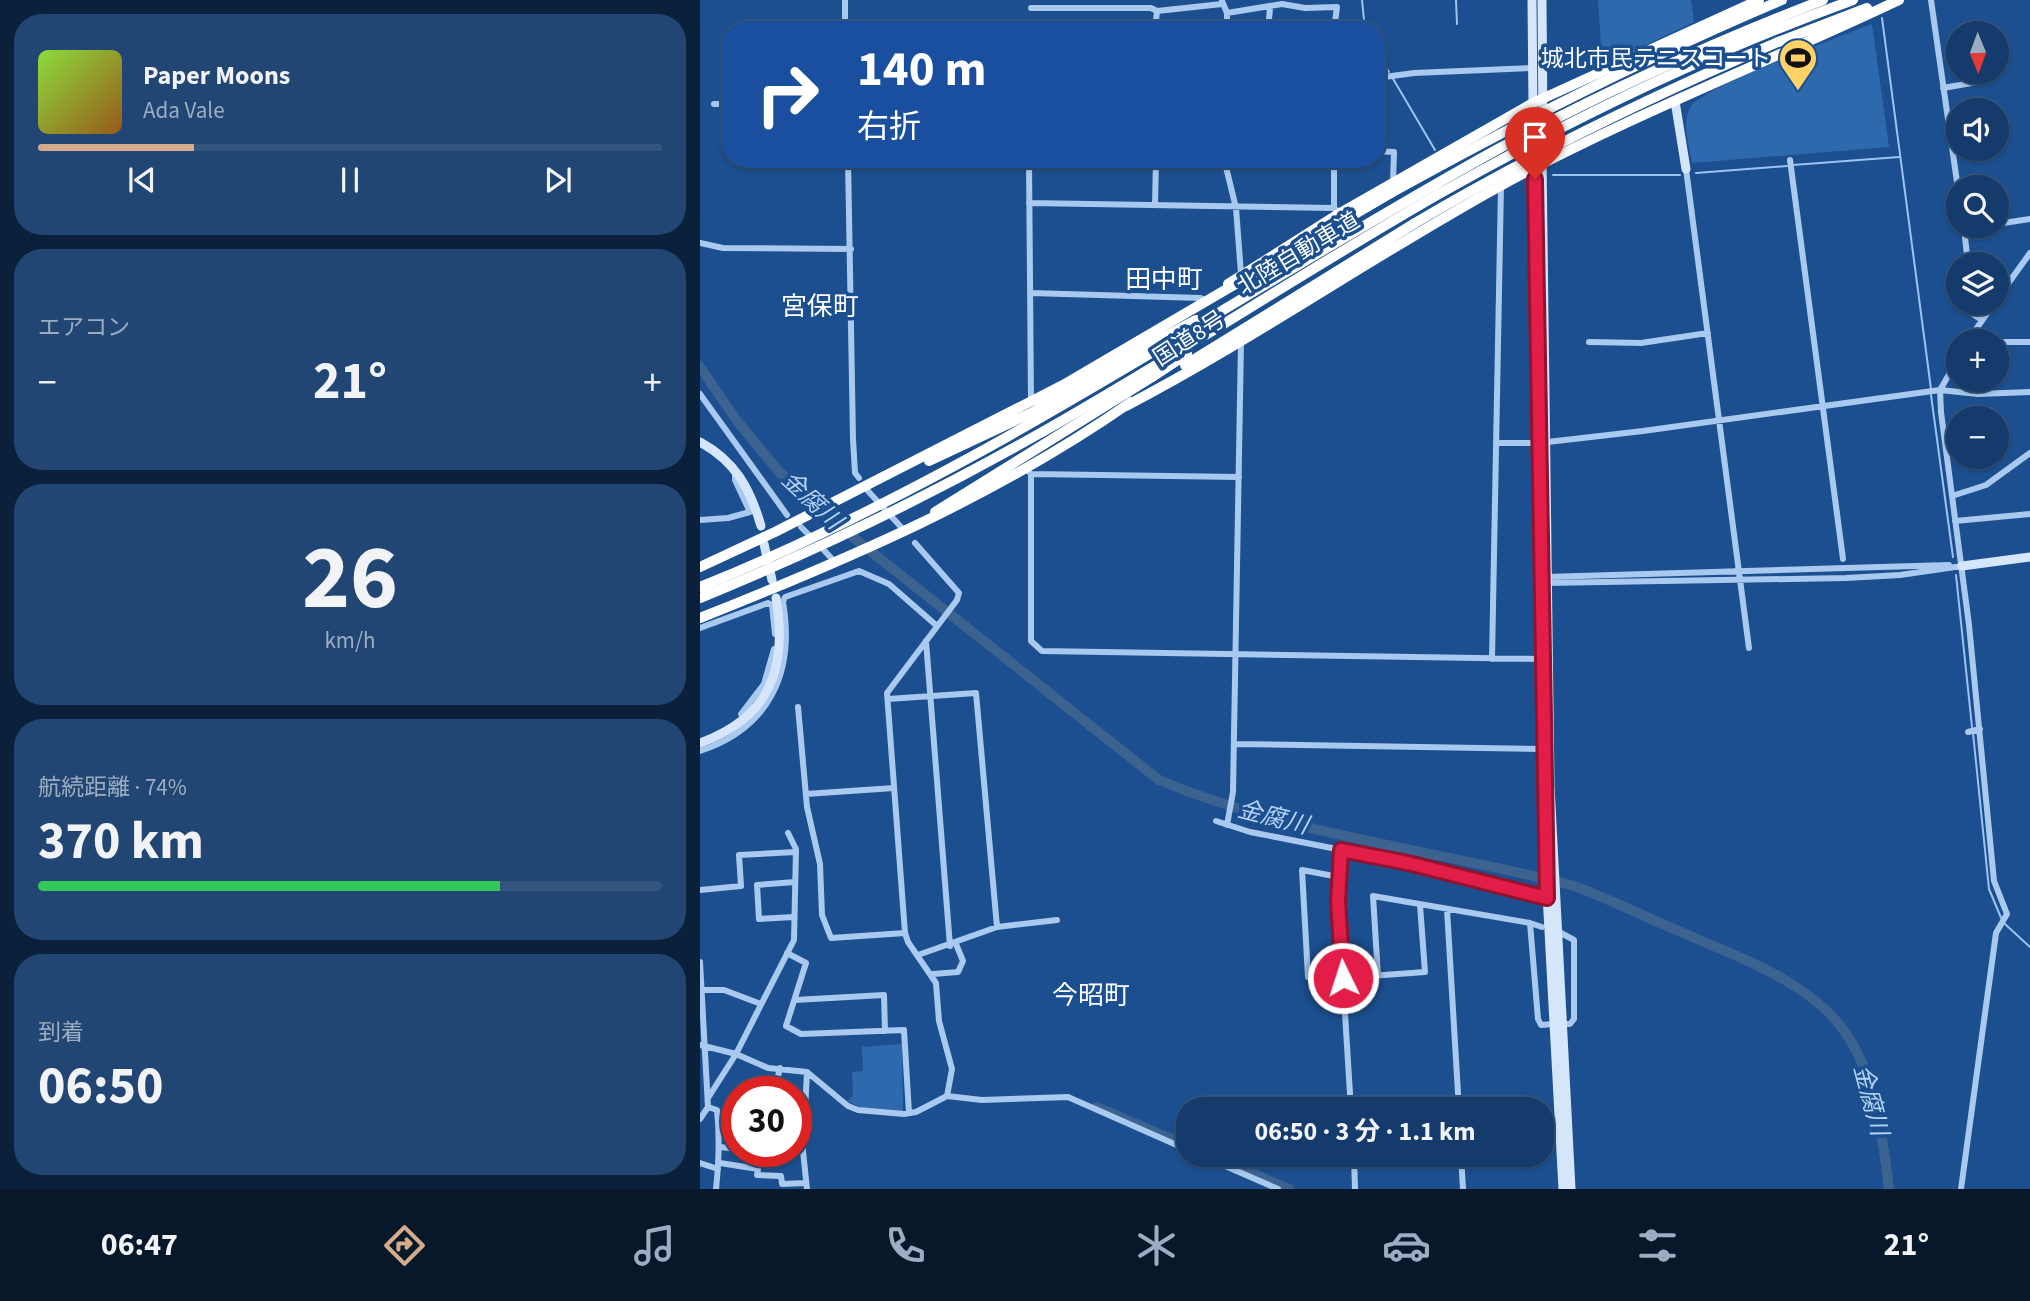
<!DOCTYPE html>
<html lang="ja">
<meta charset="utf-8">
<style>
:root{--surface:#143b6b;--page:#214673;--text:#f1f3f6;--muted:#9dadc1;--line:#33557e;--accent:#d6ab8b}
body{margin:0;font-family:"Source Sans 3","Noto Sans JP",sans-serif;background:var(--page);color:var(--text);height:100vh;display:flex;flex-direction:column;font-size:26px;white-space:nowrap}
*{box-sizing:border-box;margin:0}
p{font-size:23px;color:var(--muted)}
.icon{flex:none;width:38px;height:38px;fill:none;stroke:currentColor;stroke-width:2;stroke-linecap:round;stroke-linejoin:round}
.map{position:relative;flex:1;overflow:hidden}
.drawer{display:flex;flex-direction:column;gap:14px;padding:14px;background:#0b203b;width:700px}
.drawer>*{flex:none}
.guide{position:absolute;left:21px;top:21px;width:665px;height:147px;border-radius:28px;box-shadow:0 2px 5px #0004,0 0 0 2px var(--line);background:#1a4fa0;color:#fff;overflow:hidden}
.needle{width:46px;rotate:179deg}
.buttons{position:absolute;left:1246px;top:21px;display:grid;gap:14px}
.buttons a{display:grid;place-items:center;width:63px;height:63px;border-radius:50%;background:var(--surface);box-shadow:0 2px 5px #0004,0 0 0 2px var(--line);font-size:35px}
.speed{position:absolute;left:21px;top:1076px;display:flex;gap:14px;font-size:35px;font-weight:700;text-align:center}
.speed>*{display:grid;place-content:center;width:91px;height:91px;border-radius:50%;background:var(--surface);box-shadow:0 2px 5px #0004,0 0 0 2px var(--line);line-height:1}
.speed .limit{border:10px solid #d22;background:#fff;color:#111}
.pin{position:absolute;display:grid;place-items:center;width:60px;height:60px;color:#fff;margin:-72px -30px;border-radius:50% 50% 50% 0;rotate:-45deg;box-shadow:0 0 7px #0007}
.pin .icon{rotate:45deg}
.me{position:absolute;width:77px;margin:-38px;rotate:356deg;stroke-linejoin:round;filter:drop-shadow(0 0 5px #0008)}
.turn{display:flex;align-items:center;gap:24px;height:147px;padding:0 21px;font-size:32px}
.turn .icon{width:91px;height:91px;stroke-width:2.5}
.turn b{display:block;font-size:49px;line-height:60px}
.big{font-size:52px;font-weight:700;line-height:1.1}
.drawer .card{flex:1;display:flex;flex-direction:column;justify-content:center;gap:10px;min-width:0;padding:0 24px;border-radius:28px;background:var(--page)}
.drawer .dial{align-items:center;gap:0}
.dial b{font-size:91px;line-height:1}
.song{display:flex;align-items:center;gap:21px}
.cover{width:84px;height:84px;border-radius:10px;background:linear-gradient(135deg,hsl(90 70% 55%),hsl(30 70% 35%))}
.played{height:7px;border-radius:4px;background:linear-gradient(90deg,var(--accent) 25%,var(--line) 25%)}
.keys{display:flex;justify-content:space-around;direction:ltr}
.heat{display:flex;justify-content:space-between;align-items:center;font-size:38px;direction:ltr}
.charge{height:10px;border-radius:5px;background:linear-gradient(90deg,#34c759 74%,var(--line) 0)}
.trip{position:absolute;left:476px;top:1097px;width:378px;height:70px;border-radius:28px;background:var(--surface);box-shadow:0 2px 5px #0004,0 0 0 2px var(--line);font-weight:700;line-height:70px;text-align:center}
.menu{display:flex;height:112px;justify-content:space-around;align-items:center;background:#08182b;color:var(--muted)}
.menu .icon{width:49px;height:49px}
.menu .on{color:var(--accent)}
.menu b{font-size:32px;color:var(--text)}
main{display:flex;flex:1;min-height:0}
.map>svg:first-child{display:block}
.green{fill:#2e69ad}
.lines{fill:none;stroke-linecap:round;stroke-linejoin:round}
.stream{stroke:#9cc4f0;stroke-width:2}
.river{stroke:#3c6290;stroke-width:10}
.street{stroke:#a9c9ee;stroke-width:6}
.secondary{stroke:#d6e6fa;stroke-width:9}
.highway{stroke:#fff;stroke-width:10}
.highway-bridge{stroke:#fff;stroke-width:10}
.route-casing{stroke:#92132f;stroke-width:18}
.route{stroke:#e11d48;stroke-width:12}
.labels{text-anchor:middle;stroke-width:7;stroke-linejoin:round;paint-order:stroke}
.poi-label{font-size:23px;fill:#fff;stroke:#1b4f8f;text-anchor:end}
.street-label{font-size:23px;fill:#fff;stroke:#1b4f8f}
.water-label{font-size:24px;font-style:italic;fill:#b5d3f5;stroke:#1b4f8f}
.quarter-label{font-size:26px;fill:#fff;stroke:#1b4f8f}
</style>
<main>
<section class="drawer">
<div class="card">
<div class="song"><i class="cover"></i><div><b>Paper Moons</b><p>Ada Vale</p></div></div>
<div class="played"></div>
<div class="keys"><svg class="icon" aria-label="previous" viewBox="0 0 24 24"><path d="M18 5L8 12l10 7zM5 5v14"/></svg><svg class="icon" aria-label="pause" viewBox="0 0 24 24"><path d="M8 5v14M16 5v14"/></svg><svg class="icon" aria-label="next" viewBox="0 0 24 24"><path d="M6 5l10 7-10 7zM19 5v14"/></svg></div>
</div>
<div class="card"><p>エアコン</p>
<div class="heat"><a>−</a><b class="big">21°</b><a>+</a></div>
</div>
<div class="card dial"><b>26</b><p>km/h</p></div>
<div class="card"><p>航続距離 · 74%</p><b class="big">370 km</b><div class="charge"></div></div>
<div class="card"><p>到着</p><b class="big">06:50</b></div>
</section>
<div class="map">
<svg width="1330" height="1189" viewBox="0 0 1330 1189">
<rect width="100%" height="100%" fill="#1b4f8f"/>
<path class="green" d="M 898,0 L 991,0 L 994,22 L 908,63 L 902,62 Z
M 1172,24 L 1189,147 L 992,163 C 989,144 981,122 991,106 C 1002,88 1144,35 1172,24 Z
M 202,1044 L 203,1112 L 161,1108 L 148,1101 L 153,1096 L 152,1072 L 163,1071 L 162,1047 Z"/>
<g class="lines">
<path class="stream" d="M 662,0 L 665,30
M 756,0 L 757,24
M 1182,18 L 1231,389
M 677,52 L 689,72
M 692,77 L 735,150
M 1093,165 L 1199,157
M 996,173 L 1087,166
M 853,175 L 980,175
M 1231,395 L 1253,557
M 1256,575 L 1272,727
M 1273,733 L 1289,889 L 1302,920
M 1305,924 L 1330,947"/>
<path class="river" d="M 0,367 L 37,421 L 81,474 L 90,479 L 101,496 L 459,780 C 590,835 735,850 871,885 C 908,898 943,916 979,931 C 1042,960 1122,983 1156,1050 C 1178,1094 1183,1141 1189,1189
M 397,1107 L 488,1146
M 509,1155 L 589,1189"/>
<path class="street" d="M 145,0 L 145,30
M 1231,0 L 1258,189
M 522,1 L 527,13 L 527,30
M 331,8 L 451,8 L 457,11
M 527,13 L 582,4 L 605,8 L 637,7 L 634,30
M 568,27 L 590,30
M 543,28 L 543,30
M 455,30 L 457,11 L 522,4
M 568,30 L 570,8
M 677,78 L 714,73 L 832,68
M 1243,88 L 1289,80
M 14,104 L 30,104
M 677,151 L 694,152 L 693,182
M 148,159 L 153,439 L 155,473 L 159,478
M 329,159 L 331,402
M 524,159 L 536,208 L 541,274
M 1090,160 L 1143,559
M 986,169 L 1049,648
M 329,203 L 634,208 L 640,213
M 455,205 L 456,159
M 634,208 L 634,159
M 1297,224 L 1330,219
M 1264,226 L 1281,226
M 1264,228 L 1268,264
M 0,243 L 23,248 L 151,249
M 330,293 L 501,298 L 506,301
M 1297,299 L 1330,253
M 1273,303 L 1274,315 L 1282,320
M 1271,335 L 1292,341
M 1268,341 L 1294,303
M 889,342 L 941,343 L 1008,333
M 1297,342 L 1330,342
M 1258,359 L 1240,390 L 1241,412 L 1269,625 L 1294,881 L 1307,914 L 1296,933 L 1261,1189
M 0,394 L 87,515
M 797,443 L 839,443 L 943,431 L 1240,390 L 1278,394 L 1330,392
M 326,469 L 331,474 L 331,641 L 342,651 L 844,659
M 331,474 L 539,477
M 168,491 L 201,527
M 1252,496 L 1286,485 L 1330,453
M 0,520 L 28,518 L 50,512 L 35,480 L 35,471
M 1255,521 L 1330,514
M 101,527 L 112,538
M 215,543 L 259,593 L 257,600 L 187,693 L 205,933 L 208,942 L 236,983 L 239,1021 L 252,1069 L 247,1096
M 120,546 L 133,560
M 845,577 L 1249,565
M 845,583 L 1146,578 L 1200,575 L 1262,566
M 0,628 L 68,603 L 72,605 L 75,634
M 226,641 L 250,946
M 792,659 L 801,186
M 188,699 L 276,693 L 297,927
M 98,707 L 107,807 L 120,864 L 122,915 L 131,938 L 205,933
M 44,720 L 41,714 L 64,684 L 74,649
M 1268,732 L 1280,729
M 535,744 L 844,749
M 0,751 C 70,728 95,672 83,602 L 85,597 L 159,571 L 189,584 L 237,626
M 106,794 L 194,788
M 516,821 L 550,832 L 708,863 L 847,898
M 527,825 L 533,792 L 541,342
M 641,850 L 638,901 L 651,1110
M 639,877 L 602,870 L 608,977 L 643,974
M 0,890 L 41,886 L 39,855 L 96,852
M 747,909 L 759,1110
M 94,917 L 59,919 L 57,885 L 95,882
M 830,923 L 842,927
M 861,933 L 874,940 L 874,1019 L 870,1024 L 861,1024
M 87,953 L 106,963 L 86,1026 L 101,1034 L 204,1030 L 209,1113
M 218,955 L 297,927 L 357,920
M 0,962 L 8,1107 L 0,1119
M 233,974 L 258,972 L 263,961 L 256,944
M 678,976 L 673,896 L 830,923 L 838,1019 L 841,1025 L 853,1024
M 643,978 L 725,972 L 720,905
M 2,990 L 24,990 L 61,1004
M 95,1000 L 184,995 L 185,1031
M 0,1045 L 36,1054 L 68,1068 L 107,1072 L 148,1106 L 158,1110 L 204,1114 L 216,1112 L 247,1096 L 282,1100 L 368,1097 L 488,1150
M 74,1092 L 80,1068
M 8,1098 L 36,1054 L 94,940 L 96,849 L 88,833
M 8,1107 L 17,1110 C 20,1138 19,1161 16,1189
M 20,1147 L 37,1149
M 500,1155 L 578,1189
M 654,1155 L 655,1189
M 761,1155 L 763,1189
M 0,1163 L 18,1169
M 20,1163 L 58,1169 L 57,1175 L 81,1176 L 82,1184 L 106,1183
M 107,1189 L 103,1151 L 107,1072"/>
<path class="secondary" d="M 832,0 L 833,106
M 842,0 L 843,131
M 975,101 L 986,169
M 834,124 L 845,857 L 863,1189
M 842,159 L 850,786 L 871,1189
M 0,442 C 35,461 50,488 61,526
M 64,544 L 72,580
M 1262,566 L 1330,557
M 0,743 C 70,718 88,668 76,598"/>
<path class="highway" d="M 1078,42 L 1167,8
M 528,284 L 640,213 L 833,103 L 1059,0
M 485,365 L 715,223
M 426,406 C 554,339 673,256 800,186 C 929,116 1066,63 1199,0
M 229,461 L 331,413 L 449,345
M 235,512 L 452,377
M 0,567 L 75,532 L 363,385 L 691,193
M 0,618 C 151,558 298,495 431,402"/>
<path class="highway-bridge" d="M 691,193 C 819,122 947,57 1082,0
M 715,223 C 832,154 954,95 1078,42
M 449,345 L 496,320
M 452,377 L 487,354
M 0,587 C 287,471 530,297 798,149 C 903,92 1012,43 1123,0
M 0,598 C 115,551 227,497 335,436 C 472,359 603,272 739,194 C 871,119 1010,52 1153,0"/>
</g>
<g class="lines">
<defs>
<path id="route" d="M 643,978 L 638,901 L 641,850 L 708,863 L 847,898 L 835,179"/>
</defs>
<use href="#route" class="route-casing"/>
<use href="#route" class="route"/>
</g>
<defs>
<symbol id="stadium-pin" viewBox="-11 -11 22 30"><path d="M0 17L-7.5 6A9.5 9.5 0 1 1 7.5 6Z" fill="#ffd166" stroke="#1b4f8f"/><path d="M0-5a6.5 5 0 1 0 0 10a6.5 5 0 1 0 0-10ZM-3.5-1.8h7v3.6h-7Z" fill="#111"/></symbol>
</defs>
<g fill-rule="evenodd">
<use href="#stadium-pin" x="1076" y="36" width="44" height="60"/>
</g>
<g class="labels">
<g class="poi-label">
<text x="1071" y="66">城北市民テニスコート</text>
</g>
<g class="street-label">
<text transform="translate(598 253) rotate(-31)" y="8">北陸自動車道</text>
<text transform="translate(489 338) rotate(-33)" y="8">国道8号</text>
</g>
<g class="water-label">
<text transform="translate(112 500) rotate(43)" y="8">金腐川</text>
<text transform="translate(573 817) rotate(14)" y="8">金腐川</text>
<text transform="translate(1171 1100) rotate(75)" y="8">金腐川</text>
</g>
<g class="quarter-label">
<text x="464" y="288">田中町</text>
<text x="120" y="315">宮保町</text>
<text x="391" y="1004">今昭町</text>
</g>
</g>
</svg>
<div class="buttons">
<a><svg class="needle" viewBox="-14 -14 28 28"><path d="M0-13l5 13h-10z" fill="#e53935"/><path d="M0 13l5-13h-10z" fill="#9dadc1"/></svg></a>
<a><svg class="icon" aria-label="sound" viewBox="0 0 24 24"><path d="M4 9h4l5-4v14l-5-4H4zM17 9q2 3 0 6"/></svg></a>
<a><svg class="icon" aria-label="search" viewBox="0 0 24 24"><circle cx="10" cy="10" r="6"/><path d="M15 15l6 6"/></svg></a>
<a><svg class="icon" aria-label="layers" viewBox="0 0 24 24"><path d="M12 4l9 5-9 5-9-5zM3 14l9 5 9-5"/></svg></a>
<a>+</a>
<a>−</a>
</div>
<div class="speed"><div class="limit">30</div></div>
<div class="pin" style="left:835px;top:179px;background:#d93025"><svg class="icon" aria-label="arrive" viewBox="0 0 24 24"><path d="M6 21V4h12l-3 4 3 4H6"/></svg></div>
<svg class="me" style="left:643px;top:978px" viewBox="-20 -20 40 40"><circle r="17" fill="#e11d48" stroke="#fff" stroke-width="3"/><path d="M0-11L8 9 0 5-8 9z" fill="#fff"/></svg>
<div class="trip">06:50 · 3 分 · 1.1 km</div>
<div class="guide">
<div class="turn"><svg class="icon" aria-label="right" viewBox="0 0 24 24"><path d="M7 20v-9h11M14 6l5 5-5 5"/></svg><div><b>140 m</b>右折</div></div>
</div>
</div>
</main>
<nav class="menu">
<b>06:47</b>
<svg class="icon on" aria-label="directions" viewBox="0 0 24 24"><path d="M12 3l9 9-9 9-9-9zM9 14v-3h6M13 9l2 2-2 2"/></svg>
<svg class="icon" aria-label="music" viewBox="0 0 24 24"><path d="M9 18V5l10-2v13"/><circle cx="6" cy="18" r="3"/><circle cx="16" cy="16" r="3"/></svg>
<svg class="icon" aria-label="phone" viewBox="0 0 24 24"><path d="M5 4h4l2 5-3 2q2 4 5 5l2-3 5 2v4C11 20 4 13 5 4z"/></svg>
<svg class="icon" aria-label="climate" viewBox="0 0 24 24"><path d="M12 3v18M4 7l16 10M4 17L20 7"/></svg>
<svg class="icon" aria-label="car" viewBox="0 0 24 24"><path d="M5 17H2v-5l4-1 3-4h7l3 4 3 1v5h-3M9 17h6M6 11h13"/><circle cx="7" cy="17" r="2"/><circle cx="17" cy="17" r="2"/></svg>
<svg class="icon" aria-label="filters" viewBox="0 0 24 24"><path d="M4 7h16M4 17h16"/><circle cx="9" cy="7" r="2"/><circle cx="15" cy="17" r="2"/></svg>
<b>21°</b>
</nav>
